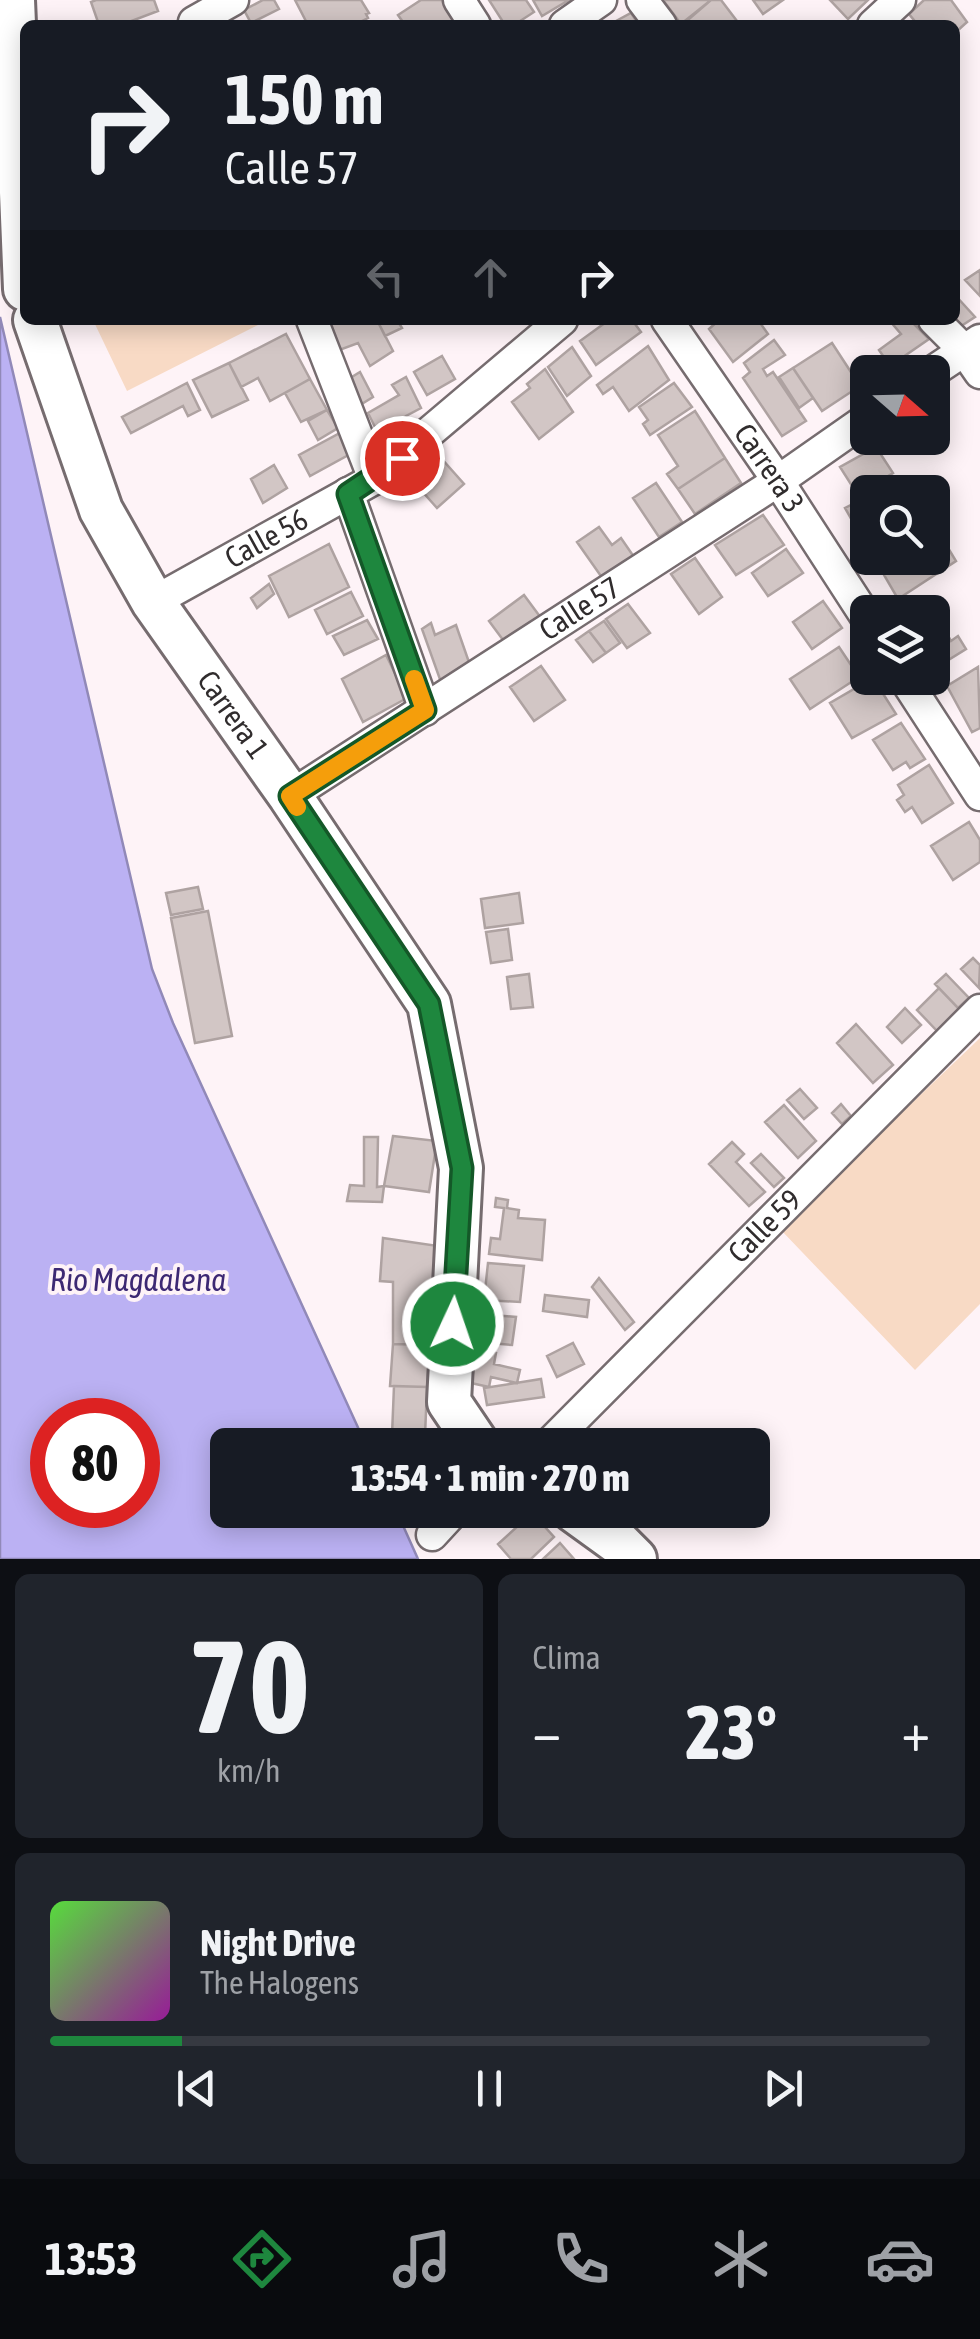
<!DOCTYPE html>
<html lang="es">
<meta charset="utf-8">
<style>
:root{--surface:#171b24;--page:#20242c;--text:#f1f3f6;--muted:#9ea1a6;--line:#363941;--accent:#1e873e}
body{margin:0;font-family:"Asap Condensed",sans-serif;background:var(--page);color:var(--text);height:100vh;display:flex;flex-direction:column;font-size:38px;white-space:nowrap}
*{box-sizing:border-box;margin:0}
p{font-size:32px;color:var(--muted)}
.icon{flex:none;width:55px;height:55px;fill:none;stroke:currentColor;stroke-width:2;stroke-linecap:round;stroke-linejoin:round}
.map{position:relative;height:1559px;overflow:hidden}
.panel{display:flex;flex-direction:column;gap:15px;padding:15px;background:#0d0f14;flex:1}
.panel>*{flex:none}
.banner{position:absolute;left:20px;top:20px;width:940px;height:305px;border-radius:15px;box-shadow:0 5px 25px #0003;background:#171b24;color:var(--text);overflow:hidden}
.needle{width:65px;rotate:110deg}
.controls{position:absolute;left:850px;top:355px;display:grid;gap:20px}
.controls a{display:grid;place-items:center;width:100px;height:100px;border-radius:15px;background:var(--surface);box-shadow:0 5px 25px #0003;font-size:50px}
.speed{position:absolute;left:30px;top:1398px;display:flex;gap:20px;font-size:50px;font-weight:700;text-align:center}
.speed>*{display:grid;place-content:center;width:130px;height:130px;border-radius:50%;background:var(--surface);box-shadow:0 5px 25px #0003;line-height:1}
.speed .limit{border:15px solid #d22;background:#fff;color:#111}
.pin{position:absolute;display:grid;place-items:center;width:85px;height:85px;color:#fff;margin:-42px;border:5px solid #fff;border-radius:50%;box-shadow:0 2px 10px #0007}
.me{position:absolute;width:110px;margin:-55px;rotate:3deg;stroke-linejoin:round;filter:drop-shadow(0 0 8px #0008)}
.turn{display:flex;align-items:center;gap:35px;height:210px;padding:0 40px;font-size:45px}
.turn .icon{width:130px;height:130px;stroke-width:2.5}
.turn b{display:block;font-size:70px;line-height:85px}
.lanes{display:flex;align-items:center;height:95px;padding:0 40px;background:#0003;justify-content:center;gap:50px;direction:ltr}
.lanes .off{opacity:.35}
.big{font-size:75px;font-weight:800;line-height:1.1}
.panel .card{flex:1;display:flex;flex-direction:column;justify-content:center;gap:15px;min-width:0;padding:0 35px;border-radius:15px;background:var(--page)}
.panel .dial{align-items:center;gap:0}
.dial b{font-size:130px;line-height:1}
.song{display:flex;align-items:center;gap:30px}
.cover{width:120px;height:120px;border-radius:15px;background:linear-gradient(135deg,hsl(110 70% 55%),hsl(300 70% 35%))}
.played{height:10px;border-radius:5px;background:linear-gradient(90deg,var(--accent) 15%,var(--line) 15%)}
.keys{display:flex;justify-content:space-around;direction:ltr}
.heat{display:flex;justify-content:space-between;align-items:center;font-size:55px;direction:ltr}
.panel .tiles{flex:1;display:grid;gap:15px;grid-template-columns:1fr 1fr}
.card:last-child{grid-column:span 2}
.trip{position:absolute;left:210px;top:1428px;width:560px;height:100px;border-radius:15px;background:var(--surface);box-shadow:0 5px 25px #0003;font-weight:800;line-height:100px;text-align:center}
.tab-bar{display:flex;height:160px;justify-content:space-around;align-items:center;background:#090b0e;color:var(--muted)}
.tab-bar .icon{width:70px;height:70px}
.tab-bar .selected{color:var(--accent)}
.tab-bar b{font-size:45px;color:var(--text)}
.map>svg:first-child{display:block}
.green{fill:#f8dac5}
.water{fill:#bbb1f3;stroke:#9189b8;stroke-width:2.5;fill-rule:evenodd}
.building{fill:#d2c6c5;stroke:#aea2a1;stroke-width:2.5}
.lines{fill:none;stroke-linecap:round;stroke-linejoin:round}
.minor-casing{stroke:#766c6f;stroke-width:35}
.highway-casing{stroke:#766c6f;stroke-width:48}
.minor{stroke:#fff;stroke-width:30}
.highway{stroke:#fff;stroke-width:42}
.route-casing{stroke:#145828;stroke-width:25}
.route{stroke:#1e873e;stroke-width:18}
.slow{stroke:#f59e0b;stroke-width:18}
.labels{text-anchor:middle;stroke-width:8;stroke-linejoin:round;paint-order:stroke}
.street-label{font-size:30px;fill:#302c2d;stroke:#fef3f7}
.water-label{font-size:32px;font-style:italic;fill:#3c2873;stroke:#fef3f7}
</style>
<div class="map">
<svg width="980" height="1559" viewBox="0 0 980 1559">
<rect width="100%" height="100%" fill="#fef3f7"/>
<path class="green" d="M 93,320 L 268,320 L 127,391 Z
M 980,1038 L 980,1304 L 915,1370 L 780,1229 Z"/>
<path class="water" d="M 0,317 L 152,969 L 173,1023 L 366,1445 L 228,1445 L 228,1510 L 396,1510 L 418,1559 L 0,1559 ZM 52,1420 L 138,1420 L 138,1505 L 52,1505 Z"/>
<path class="building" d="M 96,0 L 154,0 L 158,11 L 121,25 L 99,25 L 91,2 Z
M 263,0 L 274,0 L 279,9 L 251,23 L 244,10 Z
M 295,0 L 361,0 L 369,13 L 366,14 L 368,18 L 354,25 L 308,25 Z
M 421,0 L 444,0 L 462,25 L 405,25 L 398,15 Z
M 489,0 L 526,0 L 534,12 L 514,25 L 505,25 Z
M 533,0 L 569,0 L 542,16 Z
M 663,0 L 711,0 L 681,24 Z
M 711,0 L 721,0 L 740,25 L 682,25 Z
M 753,0 L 783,0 L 763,14 Z
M 830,0 L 868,0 L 848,19 Z
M 924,0 L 951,0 L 967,22 L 955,33 L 955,25 L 918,25 L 909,14 Z
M 631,13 L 639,25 L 609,25 L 616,21 Z
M 980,270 L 980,296 L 965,280 Z
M 955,295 L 975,317 L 952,332 L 955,320 Z
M 318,320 L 377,320 L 393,351 L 370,366 L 358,343 L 334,352 Z
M 377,320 L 397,320 L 402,328 L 385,336 Z
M 609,320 L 632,320 L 641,332 L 596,365 L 580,341 Z
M 719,320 L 758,320 L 768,334 L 733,362 L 709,329 Z
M 910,320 L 929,339 L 890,366 L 879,350 L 901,334 L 890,321 Z
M 286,334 L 310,379 L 270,401 L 258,378 L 241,387 L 229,363 Z
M 774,340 L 785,355 L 763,369 L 767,376 L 773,372 L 806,421 L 782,436 L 743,378 L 750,372 L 744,363 Z
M 832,343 L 860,386 L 822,411 L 793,368 Z
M 648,346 L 669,380 L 629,411 L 613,387 L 603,394 L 597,385 Z
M 572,347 L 591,376 L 567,396 L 548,367 Z
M 442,356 L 455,379 L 427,395 L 414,372 Z
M 229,363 L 248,400 L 212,417 L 193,380 Z
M 793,368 L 813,398 L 799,408 L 779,377 Z
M 545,369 L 573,412 L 539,439 L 512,402 L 530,388 L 527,384 Z
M 360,372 L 373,397 L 360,405 L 347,380 Z
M 406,377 L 421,408 L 406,416 L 381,439 L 368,413 L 399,395 L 392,385 Z
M 310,379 L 327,410 L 301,422 L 285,393 Z
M 187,383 L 200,410 L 188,416 L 183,406 L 131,433 L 122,417 Z
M 674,383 L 692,407 L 650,435 L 643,424 L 648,420 L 639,407 Z
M 327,410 L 338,428 L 318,440 L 308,421 Z
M 695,411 L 725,458 L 678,489 L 667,474 L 678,466 L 658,435 Z
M 340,433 L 352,453 L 310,476 L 299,455 Z
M 876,447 L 893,473 L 885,478 L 889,484 L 868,492 L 868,496 L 861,500 L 840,467 Z
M 441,458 L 464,484 L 437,508 L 414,482 Z
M 725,458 L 741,483 L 695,514 L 678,489 Z
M 274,465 L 287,488 L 263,503 L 251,479 Z
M 656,483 L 682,522 L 659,537 L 633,498 Z
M 853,504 L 864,525 L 857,529 L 845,508 Z
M 763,515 L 784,545 L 736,575 L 715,545 Z
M 599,527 L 612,545 L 621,538 L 634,557 L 603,579 L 577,542 Z
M 942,538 L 956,561 L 898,599 L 884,575 L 911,558 L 932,558 L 932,544 Z
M 329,544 L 349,587 L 289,617 L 269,576 Z
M 786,549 L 803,573 L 768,596 L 752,573 Z
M 695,558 L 722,597 L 699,614 L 671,574 Z
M 269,584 L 274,594 L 257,608 L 251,598 Z
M 351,592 L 363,616 L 327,634 L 315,610 Z
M 524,595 L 544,622 L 509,648 L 489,621 Z
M 823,601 L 842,628 L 812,649 L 793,622 Z
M 628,604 L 650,633 L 627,648 L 606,619 Z
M 367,620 L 378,639 L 344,655 L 333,636 Z
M 604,621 L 620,643 L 606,653 L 589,631 Z
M 940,621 L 951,641 L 958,636 L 966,649 L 937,667 L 932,660 L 932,626 Z
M 431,623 L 435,635 L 456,625 L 471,668 L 442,685 L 422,629 Z
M 589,631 L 606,653 L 593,662 L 576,640 Z
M 839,647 L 859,677 L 810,709 L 790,679 Z
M 386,655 L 407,698 L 363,722 L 342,679 Z
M 541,666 L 565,700 L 534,721 L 510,687 Z
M 978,667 L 980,728 L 972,732 L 947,686 Z
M 873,678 L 896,714 L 852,738 L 830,703 Z
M 901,723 L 925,759 L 910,768 L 906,762 L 893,770 L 873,740 Z
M 929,765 L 953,803 L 922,823 L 912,807 L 905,812 L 897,800 L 904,795 L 898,785 Z
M 969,822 L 980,840 L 980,862 L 953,880 L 931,846 Z
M 198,887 L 203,909 L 171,915 L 166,893 Z
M 519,893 L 523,923 L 485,928 L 481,899 Z
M 208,911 L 232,1036 L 195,1043 L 171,918 Z
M 508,929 L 512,960 L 491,963 L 486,932 Z
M 973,958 L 980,965 L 979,988 L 961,969 Z
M 529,974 L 533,1007 L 511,1009 L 507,977 Z
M 946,974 L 969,998 L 958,1008 L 935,984 Z
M 939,988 L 960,1010 L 938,1032 L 917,1010 Z
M 905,1008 L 921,1025 L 902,1043 L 887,1027 Z
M 856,1024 L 893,1065 L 873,1083 L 837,1043 Z
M 800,1089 L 817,1108 L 804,1119 L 787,1100 Z
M 841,1104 L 851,1116 L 842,1124 L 832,1113 Z
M 784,1105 L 816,1141 L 798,1158 L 765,1122 Z
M 393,1136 L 437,1141 L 429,1192 L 384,1186 Z
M 364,1137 L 378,1137 L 377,1187 L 384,1186 L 382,1202 L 347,1201 L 350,1185 L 364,1186 Z
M 732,1142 L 744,1154 L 736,1162 L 765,1192 L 749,1206 L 709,1164 Z
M 761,1154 L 784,1178 L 774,1187 L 751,1163 Z
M 496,1198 L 508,1200 L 507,1208 L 519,1210 L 518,1218 L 545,1220 L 542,1260 L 489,1254 L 491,1238 L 500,1239 L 504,1208 L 495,1207 Z
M 383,1238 L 438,1246 L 430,1345 L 393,1344 L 393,1282 L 380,1281 Z
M 488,1263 L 524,1266 L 520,1302 L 484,1300 Z
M 599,1278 L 634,1322 L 625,1330 L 592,1287 Z
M 545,1295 L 589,1300 L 587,1317 L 543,1311 Z
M 482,1314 L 516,1317 L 512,1345 L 478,1342 Z
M 573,1343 L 584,1364 L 557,1377 L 547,1356 Z
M 393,1344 L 430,1345 L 427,1387 L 390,1386 Z
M 478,1349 L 496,1353 L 494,1364 L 520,1370 L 517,1383 L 491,1377 L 489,1387 L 471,1383 Z
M 541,1379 L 544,1397 L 487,1405 L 484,1388 Z
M 394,1386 L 427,1387 L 425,1436 L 392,1435 Z
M 392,1435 L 425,1436 L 424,1445 L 391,1445 Z
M 523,1510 L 532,1520 L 536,1517 L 554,1537 L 531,1559 L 511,1559 L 498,1544 L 518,1526 L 513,1520 Z
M 560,1543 L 574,1559 L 543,1559 Z"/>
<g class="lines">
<defs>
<g id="minor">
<path d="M 459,0 L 475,25"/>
<path d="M 642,0 L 661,25"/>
<path d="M 194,22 L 233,0"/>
<path d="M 565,25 L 601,0"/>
<path d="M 873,25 L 900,0"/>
<path d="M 312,320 L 374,479"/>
<path id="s1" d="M 667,320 L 778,481 L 868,620"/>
<path d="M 934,320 L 964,350 L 980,373"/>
<path d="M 932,372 L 980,340"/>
<path d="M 348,493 L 425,710"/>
<path id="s2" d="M 153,602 L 374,479 L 562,320"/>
<path d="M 904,678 L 980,795"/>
<path id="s3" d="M 290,796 L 778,481 L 868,418"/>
<path id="s4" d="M 548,1445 L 980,1010"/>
<path d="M 432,1535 L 455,1510"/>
</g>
<g id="highway">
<path d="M 13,0 L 25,289"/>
<path id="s5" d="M 35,320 L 101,510 L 153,602 L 290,796 L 429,1004 L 461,1168 L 449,1402 L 478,1445"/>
<path d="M 573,1510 L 620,1544 L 635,1559"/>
</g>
</defs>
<use href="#minor" class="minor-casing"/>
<use href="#highway" class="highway-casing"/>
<use href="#minor" class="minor"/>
<use href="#highway" class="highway"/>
</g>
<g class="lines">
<defs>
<path id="route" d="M 402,458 L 348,494 L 425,710 L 290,796 L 429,1004 L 462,1168 L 453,1324"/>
</defs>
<use href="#route" class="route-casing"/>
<use href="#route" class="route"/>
<path class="slow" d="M 297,807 L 290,796 L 425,710 L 414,679"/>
</g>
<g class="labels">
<g class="street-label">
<text dy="10" stroke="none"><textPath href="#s1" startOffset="180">Carrera 3</textPath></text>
<text dy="10" stroke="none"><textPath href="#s2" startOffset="130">Calle 56</textPath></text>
<text dy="10" stroke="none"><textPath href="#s3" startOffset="345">Calle 57</textPath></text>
<text dy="10" stroke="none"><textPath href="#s5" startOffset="445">Carrera 1</textPath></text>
<text dy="10" stroke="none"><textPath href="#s4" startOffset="308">Calle 59</textPath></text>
</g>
<g class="water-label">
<text x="138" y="1291">Rio Magdalena</text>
</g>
</g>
</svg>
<div class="controls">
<a><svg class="needle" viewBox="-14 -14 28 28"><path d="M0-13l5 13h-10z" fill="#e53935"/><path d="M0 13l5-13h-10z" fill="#9ea1a6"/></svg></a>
<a><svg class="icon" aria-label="search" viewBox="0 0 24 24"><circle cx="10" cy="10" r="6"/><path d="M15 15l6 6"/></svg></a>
<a><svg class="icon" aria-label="layers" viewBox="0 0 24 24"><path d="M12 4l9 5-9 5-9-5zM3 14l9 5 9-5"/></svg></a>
</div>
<div class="speed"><div class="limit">80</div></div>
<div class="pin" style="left:402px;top:458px;background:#d93025"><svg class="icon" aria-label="arrive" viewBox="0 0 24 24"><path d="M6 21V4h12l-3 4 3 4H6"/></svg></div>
<svg class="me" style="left:453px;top:1324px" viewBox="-20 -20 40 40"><circle r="17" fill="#1e873e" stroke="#fff" stroke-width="3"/><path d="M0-11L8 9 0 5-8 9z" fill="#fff"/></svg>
<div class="trip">13:54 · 1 min · 270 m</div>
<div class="banner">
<div class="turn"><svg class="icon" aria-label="right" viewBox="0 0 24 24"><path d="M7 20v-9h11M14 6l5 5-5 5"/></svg><div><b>150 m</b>Calle 57</div></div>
<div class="lanes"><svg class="icon off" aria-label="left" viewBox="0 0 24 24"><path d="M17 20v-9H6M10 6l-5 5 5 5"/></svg><svg class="icon off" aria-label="ahead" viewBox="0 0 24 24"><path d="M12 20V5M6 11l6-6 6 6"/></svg><svg class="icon" aria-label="right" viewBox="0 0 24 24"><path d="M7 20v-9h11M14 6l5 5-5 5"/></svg></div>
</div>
</div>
<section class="panel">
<div class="tiles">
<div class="card dial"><b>70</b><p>km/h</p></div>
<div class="card"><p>Clima</p>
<div class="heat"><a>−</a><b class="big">23°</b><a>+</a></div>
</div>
<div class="card">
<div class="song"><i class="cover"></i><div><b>Night Drive</b><p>The Halogens</p></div></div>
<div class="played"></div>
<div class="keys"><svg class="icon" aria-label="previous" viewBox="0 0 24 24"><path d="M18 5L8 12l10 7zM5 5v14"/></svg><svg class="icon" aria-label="pause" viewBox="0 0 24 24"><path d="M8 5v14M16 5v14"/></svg><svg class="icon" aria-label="next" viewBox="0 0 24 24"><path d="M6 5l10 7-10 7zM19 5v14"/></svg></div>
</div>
</div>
</section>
<nav class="tab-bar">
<b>13:53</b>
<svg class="icon selected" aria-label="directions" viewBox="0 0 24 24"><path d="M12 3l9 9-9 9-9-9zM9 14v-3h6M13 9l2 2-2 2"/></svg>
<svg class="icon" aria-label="music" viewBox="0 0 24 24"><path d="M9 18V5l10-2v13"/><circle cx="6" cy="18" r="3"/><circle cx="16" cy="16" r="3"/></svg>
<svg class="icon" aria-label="phone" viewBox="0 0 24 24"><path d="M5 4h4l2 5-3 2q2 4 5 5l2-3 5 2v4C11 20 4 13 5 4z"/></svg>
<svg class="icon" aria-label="climate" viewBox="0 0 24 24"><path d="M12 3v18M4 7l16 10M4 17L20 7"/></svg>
<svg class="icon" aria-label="car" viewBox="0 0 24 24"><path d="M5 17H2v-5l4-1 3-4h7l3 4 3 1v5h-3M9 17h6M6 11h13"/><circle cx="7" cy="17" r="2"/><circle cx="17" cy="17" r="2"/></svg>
</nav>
